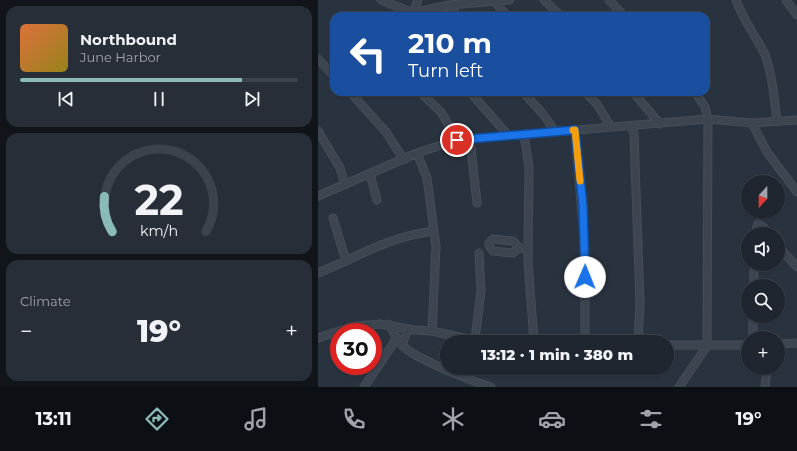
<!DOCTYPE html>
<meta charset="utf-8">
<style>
:root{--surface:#1f2630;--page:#272e38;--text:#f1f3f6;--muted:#a1a5ab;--line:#3c434c;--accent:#8bbbb9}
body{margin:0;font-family:Montserrat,sans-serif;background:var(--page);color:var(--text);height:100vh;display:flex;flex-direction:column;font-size:15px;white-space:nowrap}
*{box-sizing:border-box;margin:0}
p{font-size:13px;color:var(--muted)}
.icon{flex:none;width:22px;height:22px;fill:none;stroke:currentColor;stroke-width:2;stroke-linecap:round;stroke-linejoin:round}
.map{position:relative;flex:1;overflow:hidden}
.drawer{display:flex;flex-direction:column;gap:6px;padding:6px;background:#11151a;width:318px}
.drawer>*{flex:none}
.hud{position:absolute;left:12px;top:12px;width:380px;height:84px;border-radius:12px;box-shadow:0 1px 3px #0004,0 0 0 1px var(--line);background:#1a4fa0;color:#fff;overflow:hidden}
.needle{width:26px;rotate:201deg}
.buttons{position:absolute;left:423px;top:175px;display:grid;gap:8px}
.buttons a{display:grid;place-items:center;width:44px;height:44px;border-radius:50%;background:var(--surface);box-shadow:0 1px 3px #0004,0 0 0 1px var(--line);font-size:20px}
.speed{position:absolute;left:12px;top:323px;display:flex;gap:8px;font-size:20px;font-weight:700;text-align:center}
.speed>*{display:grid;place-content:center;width:52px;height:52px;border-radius:50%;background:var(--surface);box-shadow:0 1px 3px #0004,0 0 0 1px var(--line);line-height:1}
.speed .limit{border:6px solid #d22;background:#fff;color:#111}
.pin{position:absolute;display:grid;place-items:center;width:34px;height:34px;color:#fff;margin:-17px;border:2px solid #fff;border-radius:50%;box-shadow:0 1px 4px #0007}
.me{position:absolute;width:44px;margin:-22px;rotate:1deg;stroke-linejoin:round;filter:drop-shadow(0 0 3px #0008)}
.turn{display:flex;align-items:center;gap:14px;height:84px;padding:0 12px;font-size:18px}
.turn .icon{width:52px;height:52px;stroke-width:2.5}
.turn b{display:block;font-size:28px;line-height:34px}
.big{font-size:30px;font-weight:800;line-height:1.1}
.drawer .tile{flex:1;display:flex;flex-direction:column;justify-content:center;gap:6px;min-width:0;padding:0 14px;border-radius:12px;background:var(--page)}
.drawer .dial{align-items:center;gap:0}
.dial svg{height:104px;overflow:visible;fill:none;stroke:var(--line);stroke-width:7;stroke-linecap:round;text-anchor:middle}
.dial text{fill:var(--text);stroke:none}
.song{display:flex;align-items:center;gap:12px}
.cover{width:48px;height:48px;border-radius:6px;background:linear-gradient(135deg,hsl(20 70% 55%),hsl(50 70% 35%))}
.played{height:4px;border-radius:2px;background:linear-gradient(90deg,var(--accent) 80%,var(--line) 80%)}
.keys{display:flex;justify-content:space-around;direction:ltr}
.heat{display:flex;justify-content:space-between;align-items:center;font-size:22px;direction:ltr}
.trip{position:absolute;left:122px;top:335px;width:234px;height:40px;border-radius:20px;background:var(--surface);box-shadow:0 1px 3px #0004,0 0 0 1px var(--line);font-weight:800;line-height:40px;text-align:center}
.tabs{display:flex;height:64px;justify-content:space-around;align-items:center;background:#0c0f13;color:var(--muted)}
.tabs .icon{width:28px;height:28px}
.tabs .current{color:var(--accent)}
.tabs b{font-size:18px;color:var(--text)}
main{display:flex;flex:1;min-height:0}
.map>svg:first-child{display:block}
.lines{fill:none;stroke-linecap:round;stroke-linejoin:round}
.minor-casing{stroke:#474e59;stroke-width:9}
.minor{stroke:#3d4550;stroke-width:7}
.route-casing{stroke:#114b97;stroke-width:10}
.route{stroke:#1a73e8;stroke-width:7}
.slow{stroke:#f59e0b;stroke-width:7}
</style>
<main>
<section class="drawer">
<div class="tile">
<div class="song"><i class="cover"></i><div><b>Northbound</b><p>June Harbor</p></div></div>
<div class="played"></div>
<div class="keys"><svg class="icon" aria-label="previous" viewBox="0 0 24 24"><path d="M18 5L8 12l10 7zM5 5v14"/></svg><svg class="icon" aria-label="pause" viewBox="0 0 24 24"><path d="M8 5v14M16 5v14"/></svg><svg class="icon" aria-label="next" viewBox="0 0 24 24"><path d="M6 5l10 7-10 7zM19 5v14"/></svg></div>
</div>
<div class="tile dial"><svg viewBox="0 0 100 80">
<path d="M14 69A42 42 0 1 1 86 69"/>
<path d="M14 69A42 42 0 0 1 8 42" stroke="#8bbbb9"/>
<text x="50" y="56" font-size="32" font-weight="700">22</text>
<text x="50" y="72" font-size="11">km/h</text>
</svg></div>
<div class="tile"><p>Climate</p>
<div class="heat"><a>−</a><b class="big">19°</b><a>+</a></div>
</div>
</section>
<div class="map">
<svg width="479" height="387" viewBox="0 0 479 387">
<rect width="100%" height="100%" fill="#293340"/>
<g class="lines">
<defs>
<path id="minor" d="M 63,0 L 95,13 L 131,5 L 192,0
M 226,0 L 243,16
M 291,0 L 306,16
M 418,0 C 425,20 438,36 447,55 C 455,75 456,100 459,120
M 468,0 L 479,15
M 177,2 L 189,16
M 131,5 L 140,16
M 95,13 L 100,0
M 0,59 L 16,76
M 32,92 L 68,132 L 86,160
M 102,92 L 123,112 L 139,140
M 152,92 L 190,135
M 205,92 L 225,114 L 237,131
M 267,92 L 279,104 L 293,127
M 315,92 L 342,124
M 434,123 L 449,152 L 479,192
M 313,126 L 316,134 L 322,303 L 320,342
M 257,130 L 267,251 L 267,342
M 0,131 L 22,168 L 27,185
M 206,134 L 211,167 L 210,261 L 216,342
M 152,139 L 159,203
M 99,153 L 109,178 L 118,246 L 114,331
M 52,174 L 59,200
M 0,196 L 99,153 L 139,140 L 390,119 L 434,123 L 479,120
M 437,234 L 440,224 L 445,227 L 451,234
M 460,246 L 479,267
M 201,248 L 195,241 L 175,239 L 171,243 L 171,246 L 175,251 L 195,253 L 201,248 L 210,249
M 28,261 C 56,247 84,235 116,231
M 0,273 L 28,261 L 15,218
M 436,286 L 436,264
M 71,324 C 75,331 78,339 84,345 C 95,358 154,381 173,387
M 0,338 L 37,326 L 62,324 L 96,330 L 114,331 L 163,342
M 435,338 L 435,316
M 157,340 L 163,290 L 161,253
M 460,344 L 479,343
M 84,345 L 90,329
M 349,345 L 430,345
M 46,387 L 79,338
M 361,387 L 389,346 L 390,119 L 387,107 L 377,92
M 447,387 L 449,368"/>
</defs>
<use href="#minor" class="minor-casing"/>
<use href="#minor" class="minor"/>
</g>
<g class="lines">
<defs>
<path id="route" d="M 139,140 L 257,130 L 265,206 L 267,277"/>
</defs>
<use href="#route" class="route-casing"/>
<use href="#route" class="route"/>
<path class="slow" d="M 255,130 L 257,130 L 262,181"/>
</g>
</svg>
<div class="buttons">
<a><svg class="needle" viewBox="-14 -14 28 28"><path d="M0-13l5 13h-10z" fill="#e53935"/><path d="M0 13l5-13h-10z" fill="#a1a5ab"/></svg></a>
<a><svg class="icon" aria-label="sound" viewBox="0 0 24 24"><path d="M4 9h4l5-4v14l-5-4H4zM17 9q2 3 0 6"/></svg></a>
<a><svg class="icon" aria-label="search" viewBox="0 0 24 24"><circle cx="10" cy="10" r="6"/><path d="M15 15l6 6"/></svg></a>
<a>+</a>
</div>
<div class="speed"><div class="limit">30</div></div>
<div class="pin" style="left:139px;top:140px;background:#d93025"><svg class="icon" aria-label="arrive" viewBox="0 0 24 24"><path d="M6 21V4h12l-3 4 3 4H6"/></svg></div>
<svg class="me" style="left:267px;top:277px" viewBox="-20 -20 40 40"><circle r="19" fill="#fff"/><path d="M0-13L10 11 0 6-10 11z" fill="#1a73e8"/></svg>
<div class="trip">13:12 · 1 min · 380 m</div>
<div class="hud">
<div class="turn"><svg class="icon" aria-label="left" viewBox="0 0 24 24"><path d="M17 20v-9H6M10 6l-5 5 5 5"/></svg><div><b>210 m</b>Turn left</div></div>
</div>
</div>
</main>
<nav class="tabs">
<b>13:11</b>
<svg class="icon current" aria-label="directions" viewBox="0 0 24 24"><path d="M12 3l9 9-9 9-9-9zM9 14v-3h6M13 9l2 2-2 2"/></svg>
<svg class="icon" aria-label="music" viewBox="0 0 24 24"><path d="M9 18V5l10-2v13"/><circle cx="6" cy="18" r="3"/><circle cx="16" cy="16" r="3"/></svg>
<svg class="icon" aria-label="phone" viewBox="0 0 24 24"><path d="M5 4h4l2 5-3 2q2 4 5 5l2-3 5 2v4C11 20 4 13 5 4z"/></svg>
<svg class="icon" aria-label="climate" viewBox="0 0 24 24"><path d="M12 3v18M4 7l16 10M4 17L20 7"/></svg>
<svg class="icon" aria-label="car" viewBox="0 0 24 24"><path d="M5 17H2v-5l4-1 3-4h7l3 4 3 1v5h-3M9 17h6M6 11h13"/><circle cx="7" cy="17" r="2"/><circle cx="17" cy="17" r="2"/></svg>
<svg class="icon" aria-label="filters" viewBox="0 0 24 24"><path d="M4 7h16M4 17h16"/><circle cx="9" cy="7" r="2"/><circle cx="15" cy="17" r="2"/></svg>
<b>19°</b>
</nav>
